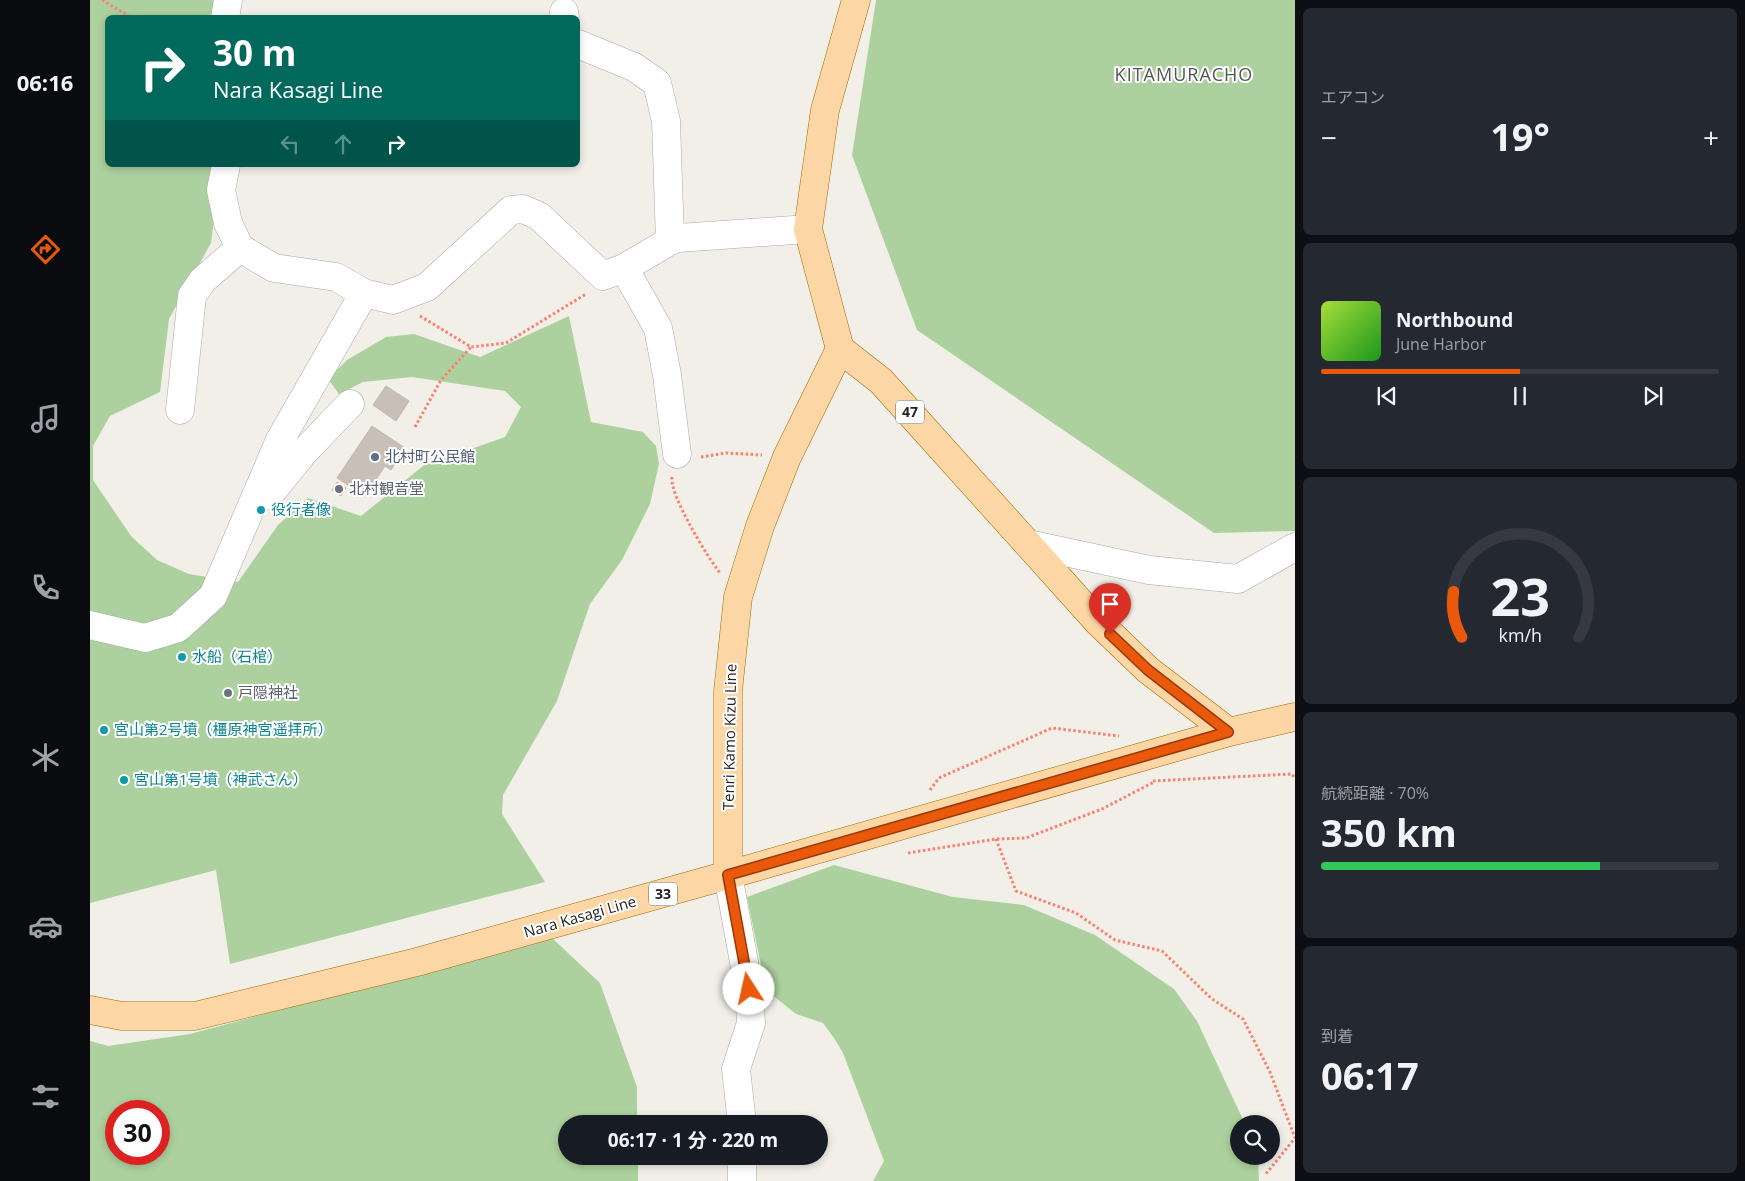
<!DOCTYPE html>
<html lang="ja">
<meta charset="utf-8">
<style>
:root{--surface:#171b24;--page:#242831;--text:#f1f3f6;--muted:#9ea1a6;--line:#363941;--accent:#ea580c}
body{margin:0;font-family:"Open Sans","Noto Sans JP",sans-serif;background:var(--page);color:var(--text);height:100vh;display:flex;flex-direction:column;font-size:19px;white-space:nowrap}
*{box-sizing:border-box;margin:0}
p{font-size:16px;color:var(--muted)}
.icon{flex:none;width:28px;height:28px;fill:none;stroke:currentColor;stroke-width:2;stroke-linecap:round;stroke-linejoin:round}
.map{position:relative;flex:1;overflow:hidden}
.sheet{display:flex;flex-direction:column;gap:8px;padding:8px;background:#0d0f14;width:450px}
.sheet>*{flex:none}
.hud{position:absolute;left:15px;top:15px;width:475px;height:152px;border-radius:8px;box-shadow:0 2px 8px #0003;background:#00695c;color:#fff;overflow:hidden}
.buttons{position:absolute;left:1140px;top:1115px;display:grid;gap:10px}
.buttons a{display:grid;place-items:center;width:50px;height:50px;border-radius:50%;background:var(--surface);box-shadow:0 2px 8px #0003;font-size:25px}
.speed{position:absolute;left:15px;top:1100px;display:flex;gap:10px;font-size:25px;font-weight:700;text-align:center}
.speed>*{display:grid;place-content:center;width:65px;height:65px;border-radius:50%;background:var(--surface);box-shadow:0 2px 8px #0003;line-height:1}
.speed .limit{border:8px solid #d22;background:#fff;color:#111}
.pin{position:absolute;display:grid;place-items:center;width:42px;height:42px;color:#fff;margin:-51px -21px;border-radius:50% 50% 50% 0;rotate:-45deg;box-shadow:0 0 5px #0007}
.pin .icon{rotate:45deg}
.me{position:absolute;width:55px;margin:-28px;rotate:350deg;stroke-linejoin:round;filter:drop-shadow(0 0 4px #0008)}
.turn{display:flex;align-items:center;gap:18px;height:105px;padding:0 25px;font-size:22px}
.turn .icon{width:65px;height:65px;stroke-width:2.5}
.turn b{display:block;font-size:35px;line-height:42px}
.lanes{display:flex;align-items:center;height:48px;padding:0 25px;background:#0003;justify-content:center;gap:25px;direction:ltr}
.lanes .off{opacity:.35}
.big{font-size:38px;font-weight:700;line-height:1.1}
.sheet .widget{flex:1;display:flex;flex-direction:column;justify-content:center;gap:8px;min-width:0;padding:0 18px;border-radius:8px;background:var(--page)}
.sheet .dial{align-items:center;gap:0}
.dial svg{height:130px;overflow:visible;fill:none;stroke:var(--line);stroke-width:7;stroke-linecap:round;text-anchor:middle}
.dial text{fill:var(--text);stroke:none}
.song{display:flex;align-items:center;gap:15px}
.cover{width:60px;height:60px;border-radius:8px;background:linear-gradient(135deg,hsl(80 70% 55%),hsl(120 70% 35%))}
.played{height:5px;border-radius:2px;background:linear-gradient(90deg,var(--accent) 50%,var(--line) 50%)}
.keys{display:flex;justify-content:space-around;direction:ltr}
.heat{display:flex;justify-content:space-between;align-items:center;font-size:28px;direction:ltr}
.charge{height:8px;border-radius:4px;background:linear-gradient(90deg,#34c759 70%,var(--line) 0)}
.trip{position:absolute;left:468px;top:1115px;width:270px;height:50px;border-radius:25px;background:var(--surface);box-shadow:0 2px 8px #0003;font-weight:700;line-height:50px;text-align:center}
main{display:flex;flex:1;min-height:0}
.tab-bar{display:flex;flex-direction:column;width:90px;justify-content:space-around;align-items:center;background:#090b0e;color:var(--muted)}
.tab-bar .icon{width:35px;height:35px}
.tab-bar .selected{color:var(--accent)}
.tab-bar b{font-size:22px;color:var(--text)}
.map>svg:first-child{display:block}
.forest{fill:#add19e;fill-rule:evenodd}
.building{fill:#c7bfb8;stroke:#c4b6ab}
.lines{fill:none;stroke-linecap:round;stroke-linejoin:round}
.minor-casing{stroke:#a9a9a9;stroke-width:29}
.major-casing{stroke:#a06b00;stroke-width:29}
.path{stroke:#fa8072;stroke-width:3;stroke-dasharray:2.5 2.5;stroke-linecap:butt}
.minor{stroke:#fff;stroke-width:28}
.major{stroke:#fcd6a4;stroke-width:28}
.route-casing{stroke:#983908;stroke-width:12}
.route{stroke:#ea580c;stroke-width:9}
.service-dot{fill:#5c6f8a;stroke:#fff;stroke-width:2}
.worship-dot{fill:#6b7280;stroke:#fff;stroke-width:2}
.culture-dot{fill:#0f9aa8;stroke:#fff;stroke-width:2}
.labels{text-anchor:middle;stroke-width:4;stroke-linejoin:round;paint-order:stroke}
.shield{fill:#fff;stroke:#646464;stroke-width:1}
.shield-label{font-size:14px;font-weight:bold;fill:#222}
.service-label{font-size:15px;fill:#4e5e75;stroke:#fff;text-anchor:start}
.worship-label{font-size:15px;fill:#5b616d;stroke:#fff;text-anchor:start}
.culture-label{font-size:15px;fill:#0d838f;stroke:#fff;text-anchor:start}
.street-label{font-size:15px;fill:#222;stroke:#fff}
.quarter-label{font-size:18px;letter-spacing:1px;fill:#555;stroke:#fff}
</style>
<main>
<nav class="tab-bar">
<b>06:16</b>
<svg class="icon selected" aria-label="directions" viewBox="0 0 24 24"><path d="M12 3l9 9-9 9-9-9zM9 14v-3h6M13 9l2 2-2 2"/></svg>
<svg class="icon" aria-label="music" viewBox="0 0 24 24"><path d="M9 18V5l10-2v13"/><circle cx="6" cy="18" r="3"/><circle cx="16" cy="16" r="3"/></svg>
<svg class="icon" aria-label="phone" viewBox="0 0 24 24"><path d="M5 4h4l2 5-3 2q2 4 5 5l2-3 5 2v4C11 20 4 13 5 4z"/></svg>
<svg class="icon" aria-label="climate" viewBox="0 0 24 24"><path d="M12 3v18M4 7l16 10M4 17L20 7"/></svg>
<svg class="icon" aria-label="car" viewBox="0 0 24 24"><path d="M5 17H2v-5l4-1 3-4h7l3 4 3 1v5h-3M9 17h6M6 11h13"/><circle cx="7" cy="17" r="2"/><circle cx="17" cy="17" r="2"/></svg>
<svg class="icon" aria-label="filters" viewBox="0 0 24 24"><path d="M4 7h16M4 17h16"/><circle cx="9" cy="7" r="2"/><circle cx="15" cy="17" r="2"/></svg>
</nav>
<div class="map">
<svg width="1205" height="1181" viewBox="0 0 1205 1181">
<rect width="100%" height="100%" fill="#f2efe9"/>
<path class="forest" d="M 0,0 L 125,0 L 123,17 L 18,18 L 18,165 L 131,165 L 121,243 L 79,319 L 70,392 L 20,416 L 3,446 L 3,480 L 41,536 L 67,560 L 99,574 L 148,582 L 188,525 L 218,498 L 271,516 L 333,466 L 415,437 L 431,407 L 415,391 L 322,377 L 273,382 L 249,394 L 238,379 L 257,360 L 296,337 L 324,334 L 390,357 L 479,316 L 501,422 L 553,432 L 566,446 L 569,464 L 560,504 L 532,560 L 500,604 L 467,701 L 413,795 L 412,814 L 455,882 L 140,964 L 126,870 L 0,903 Z
M 786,0 L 1205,0 L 1205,531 L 1124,533 L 827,330 L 762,155 Z
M 744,865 L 863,897 L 934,905 L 1005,935 L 1084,989 L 1107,1021 L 1155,1124 L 1149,1124 L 1149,1156 L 1168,1156 L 1169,1181 L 783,1181 L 794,1161 L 753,1053 L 744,1038 L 733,1023 L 706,1014 L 676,990 L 657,897 Z
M 461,937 L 510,983 L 547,1087 L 547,1124 L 476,1124 L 476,1156 L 548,1156 L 548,1181 L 0,1181 L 0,1041 L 18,1046 L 100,1034 ZM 26,1111 L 69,1111 L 69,1154 L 26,1154 Z"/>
<path class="building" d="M 296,386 L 319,401 L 306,421 L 283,405 Z
M 282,426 L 315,448 L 301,470 L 295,466 L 275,496 L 247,478 Z
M 247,482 L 256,488 L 251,496 L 242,490 Z"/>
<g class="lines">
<defs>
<path id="minor" d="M 474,12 L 475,18
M 135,18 L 138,0
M 488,44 L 544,67 L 567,83 L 576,121 L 580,241
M 136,165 L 131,190 L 138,223 L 150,248 L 184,268 L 246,277 L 274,293 L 303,300 L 337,287 L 421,210 L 433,209 L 449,216 L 513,276 L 534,268 L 580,241 L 588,238 L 718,229
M 534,268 L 568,328 L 577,375 L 587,454
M 90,410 L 102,296 L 113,280 L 150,248
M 169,498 L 180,494 L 214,452 L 260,404
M 938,544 L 1059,570 L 1148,579 L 1205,547
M 0,625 L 55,638 L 88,628 L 123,596 L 190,440 L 274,293
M 638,875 L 659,989 L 661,1023 L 646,1069 L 652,1124
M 652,1181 L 652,1156"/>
<path id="major" d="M 766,0 L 735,110 L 718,229 L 750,349 L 791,381 L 1008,622 L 1058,670 L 1139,732
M 638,875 L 638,691 L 648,597 L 670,526 L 697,457 L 750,349
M 0,1010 L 32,1016 L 105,1016 L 327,962 L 638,875 L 1139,732 L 1205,717"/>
</defs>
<use href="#minor" class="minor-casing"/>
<use href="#major" class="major-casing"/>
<path class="path" d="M 12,0 L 42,18
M 330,316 L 381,347 L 416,343 L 496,294
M 325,427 L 351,380 L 381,347
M 611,457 L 636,453 L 672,455
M 582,477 C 579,494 618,558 630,573
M 1063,781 L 1202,774 L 1205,779
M 840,790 L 849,778 L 962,728 L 1029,736
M 906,839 L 926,891 L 986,913 L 1025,940 L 1072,951 L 1122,999 L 1153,1019 L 1180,1072 L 1205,1138 L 1175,1175
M 818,853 L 906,839 L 936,838 L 1012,809 L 1064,782"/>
<use href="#minor" class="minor"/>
<use href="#major" class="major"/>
</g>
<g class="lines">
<defs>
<path id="route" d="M 659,989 L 638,875 L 1138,732 L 1058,670 L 1020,634"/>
</defs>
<use href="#route" class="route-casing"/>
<use href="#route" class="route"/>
</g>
<circle class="service-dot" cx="285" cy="457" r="5"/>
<g class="worship-dot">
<circle cx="249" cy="489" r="5"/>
<circle cx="138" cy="693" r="5"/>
</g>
<g class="culture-dot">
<circle cx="171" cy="510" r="5"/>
<circle cx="92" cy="657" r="5"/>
<circle cx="14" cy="730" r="5"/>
<circle cx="34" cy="780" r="5"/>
</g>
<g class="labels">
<g class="shield">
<rect x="806" y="400.5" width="28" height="23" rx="4"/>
<rect x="559" y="882.5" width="28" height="23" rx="4"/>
</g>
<g class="shield-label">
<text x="820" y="417">47</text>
<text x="573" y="899">33</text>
</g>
<g class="service-label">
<text x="295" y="462">北村町公民館</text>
</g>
<g class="worship-label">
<text x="259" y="494">北村観音堂</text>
<text x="148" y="698">戸隠神社</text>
</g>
<g class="culture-label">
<text x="181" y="515">役行者像</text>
<text x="102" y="662">水船（石棺）</text>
<text x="24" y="735">宮山第2号墳（橿原神宮遥拝所）</text>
<text x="44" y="785">宮山第1号墳（神武さん）</text>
</g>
<g class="street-label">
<text transform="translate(640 737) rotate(-89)" y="5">Tenri Kamo Kizu Line</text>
<text transform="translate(490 917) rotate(-16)" y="5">Nara Kasagi Line</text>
</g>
<g class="quarter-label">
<text x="1094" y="81">KITAMURACHO</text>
</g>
</g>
</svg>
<div class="buttons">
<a><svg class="icon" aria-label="search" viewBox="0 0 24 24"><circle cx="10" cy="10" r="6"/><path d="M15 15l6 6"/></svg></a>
</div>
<div class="speed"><div class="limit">30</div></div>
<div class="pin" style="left:1020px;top:634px;background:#d93025"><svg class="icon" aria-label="arrive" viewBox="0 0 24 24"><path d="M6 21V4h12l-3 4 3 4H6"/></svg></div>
<svg class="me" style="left:659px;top:989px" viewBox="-20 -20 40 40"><circle r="19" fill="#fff"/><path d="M0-13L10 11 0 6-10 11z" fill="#ea580c"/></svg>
<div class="trip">06:17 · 1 分 · 220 m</div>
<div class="hud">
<div class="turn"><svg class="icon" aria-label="right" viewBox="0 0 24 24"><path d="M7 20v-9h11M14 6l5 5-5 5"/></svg><div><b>30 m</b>Nara Kasagi Line</div></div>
<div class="lanes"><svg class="icon off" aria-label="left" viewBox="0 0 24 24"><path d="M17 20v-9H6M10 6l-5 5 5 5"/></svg><svg class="icon off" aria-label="ahead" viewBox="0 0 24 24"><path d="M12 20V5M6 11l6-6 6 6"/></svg><svg class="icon" aria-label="right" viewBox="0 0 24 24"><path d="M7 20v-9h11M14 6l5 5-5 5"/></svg></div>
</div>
</div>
<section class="sheet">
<div class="widget"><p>エアコン</p>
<div class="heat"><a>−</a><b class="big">19°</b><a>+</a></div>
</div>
<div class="widget">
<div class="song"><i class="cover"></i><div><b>Northbound</b><p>June Harbor</p></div></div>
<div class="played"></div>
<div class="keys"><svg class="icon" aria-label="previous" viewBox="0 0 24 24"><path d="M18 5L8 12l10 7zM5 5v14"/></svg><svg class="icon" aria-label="pause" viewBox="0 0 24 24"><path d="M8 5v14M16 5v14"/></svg><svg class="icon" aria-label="next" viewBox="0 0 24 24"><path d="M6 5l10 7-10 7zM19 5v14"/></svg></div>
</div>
<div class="widget dial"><svg viewBox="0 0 100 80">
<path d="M14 69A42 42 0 1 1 86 69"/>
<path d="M14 69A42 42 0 0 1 9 41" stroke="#ea580c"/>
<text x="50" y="56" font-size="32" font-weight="700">23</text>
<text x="50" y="72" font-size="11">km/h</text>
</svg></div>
<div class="widget"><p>航続距離 · 70%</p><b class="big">350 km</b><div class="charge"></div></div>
<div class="widget"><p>到着</p><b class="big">06:17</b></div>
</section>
</main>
